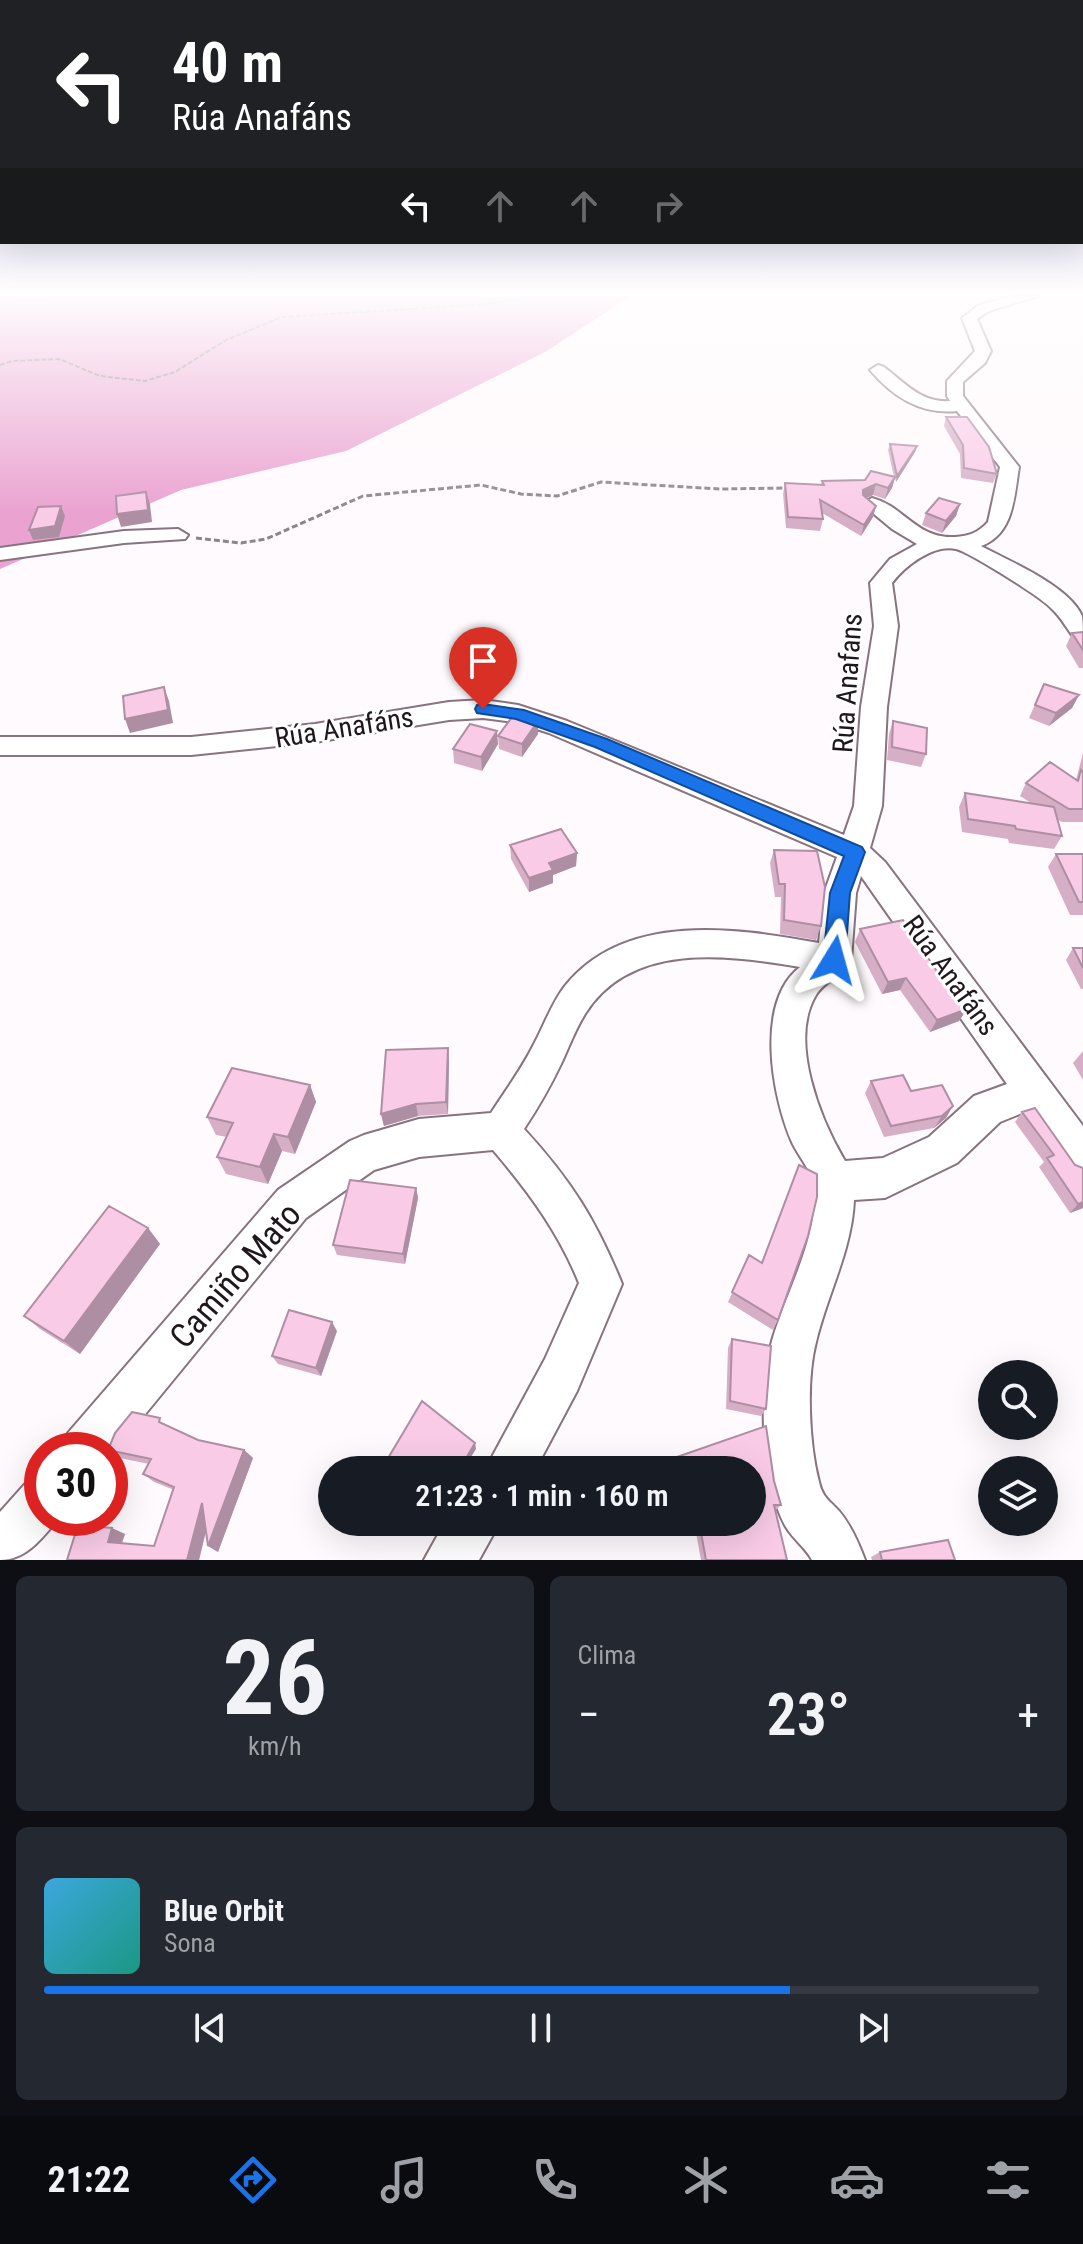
<!DOCTYPE html>
<html lang="es">
<meta charset="utf-8">
<style>
:root{--surface:#171b24;--page:#242831;--text:#f1f3f6;--muted:#9ea1a6;--line:#363941;--accent:#1a73e8}
body{margin:0;font-family:"Roboto Condensed",sans-serif;background:var(--page);color:var(--text);height:100vh;display:flex;flex-direction:column;font-size:30px;white-space:nowrap}
*{box-sizing:border-box;margin:0}
p{font-size:26px;color:var(--muted)}
.icon{flex:none;width:44px;height:44px;fill:none;stroke:currentColor;stroke-width:2;stroke-linecap:round;stroke-linejoin:round}
.map{position:relative;height:1560px;overflow:hidden}
.side{display:flex;flex-direction:column;gap:16px;padding:16px;background:#0d0f14;flex:1}
.side>*{flex:none}
.top-card{position:absolute;left:0px;top:0px;width:1084px;height:244px;box-shadow:0 8px 32px #0002;background:#202124;color:#fff;overflow:hidden}
.buttons{position:absolute;left:978px;top:1360px;display:grid;gap:16px}
.buttons a{display:grid;place-items:center;width:80px;height:80px;border-radius:50%;background:var(--surface);box-shadow:0 8px 32px #0002;font-size:40px}
.speed{position:absolute;left:24px;top:1432px;display:flex;gap:16px;font-size:40px;font-weight:700;text-align:center}
.speed>*{display:grid;place-content:center;width:104px;height:104px;border-radius:50%;background:var(--surface);box-shadow:0 8px 32px #0002;line-height:1}
.speed .limit{border:12px solid #d22;background:#fff;color:#111}
.pin{position:absolute;display:grid;place-items:center;width:68px;height:68px;color:#fff;margin:-82px -34px;border-radius:50% 50% 50% 0;rotate:-45deg;box-shadow:0 0 8px #0007}
.pin .icon{rotate:45deg}
.me{position:absolute;width:88px;margin:-44px;rotate:8deg;stroke-linejoin:round;filter:drop-shadow(0 0 6px #0008)}
.turn{display:flex;align-items:center;gap:28px;height:168px;padding:0 40px;font-size:36px}
.turn .icon{width:104px;height:104px;stroke-width:2.5}
.turn b{display:block;font-size:56px;line-height:68px}
.lanes{display:flex;align-items:center;height:76px;padding:0 40px;background:#0003;justify-content:center;gap:40px;direction:ltr}
.lanes .off{opacity:.35}
.big{font-size:60px;font-weight:600;line-height:1.1}
.side .tile{flex:1;display:flex;flex-direction:column;justify-content:center;gap:12px;min-width:0;padding:0 28px;border-radius:12px;background:var(--page)}
.side .dial{align-items:center;gap:0}
.dial b{font-size:104px;line-height:1}
.song{display:flex;align-items:center;gap:24px}
.cover{width:96px;height:96px;border-radius:12px;background:linear-gradient(135deg,hsl(200 70% 55%),hsl(170 70% 35%))}
.played{height:8px;border-radius:4px;background:linear-gradient(90deg,var(--accent) 75%,var(--line) 75%)}
.keys{display:flex;justify-content:space-around;direction:ltr}
.heat{display:flex;justify-content:space-between;align-items:center;font-size:44px;direction:ltr}
.side .tiles{flex:1;display:grid;gap:16px;grid-template-columns:1fr 1fr}
.tile:last-child{grid-column:span 2}
.trip{position:absolute;left:318px;top:1456px;width:448px;height:80px;border-radius:40px;background:var(--surface);box-shadow:0 8px 32px #0002;font-weight:600;line-height:80px;text-align:center}
.tabs{display:flex;height:128px;justify-content:space-around;align-items:center;background:#090b0e;color:var(--muted)}
.tabs .icon{width:56px;height:56px}
.tabs .on{color:var(--accent)}
.tabs b{font-size:36px;color:var(--text)}
.map>svg:first-child{display:block}
.forest{fill:#eaa2d0}
.lines{fill:none;stroke-linecap:round;stroke-linejoin:round}
.minor-casing{stroke:#88737f;stroke-width:4}
.path-far1{stroke:#8c8589;stroke-width:2;stroke-dasharray:5 2;stroke-linecap:butt}
.path{stroke:#8c8589;stroke-width:3;stroke-dasharray:6 3;stroke-linecap:butt}
.minor{fill:#fff;fill-rule:evenodd}
.wall{fill:#d6afc7}
.shaded-wall{fill:#ae8ea2}
.building{fill:#f9cbe7;stroke:#ae8ea2;stroke-width:2}
.route{fill:#1a73e8;stroke:#114b97;stroke-width:2}
.labels{text-anchor:middle;stroke-width:6;stroke-linejoin:round;paint-order:stroke}
.street-label{font-size:28px;fill:#1f171c;stroke:#fff}
.near-street-label{font-size:34px;fill:#1f171c;stroke:#fff}
</style>
<div class="map">
<svg width="1083" height="1560" viewBox="0 0 1083 1560">
<rect width="100%" height="100%" fill="#fffafd"/>
<path class="forest" d="M 0,296 L 19,297 L 631,296 L 545,352 L 346,451 L 181,490 L 0,569 Z"/>
<g class="lines">
<defs>
<path id="minor" d="M 1013,296 L 1038,296 L 989,311 L 977,319 L 991,351 L 985,363 L 963,382 L 963,396 L 1019,467 C 1014,497 1014,534 981,546 C 1009,561 1069,586 1082,616 C 1083,623 1083,634 1083,641 L 1075,639 C 1067,629 1061,617 1052,609 C 1043,598 969,552 956,549 C 933,544 905,566 892,583 L 898,626 L 887,707 L 882,806 L 870,848 L 885,862 L 1083,1126 L 1083,1177 L 1069,1172 L 1027,1111 L 1000,1122 L 957,1163 L 885,1198 L 854,1200 C 852,1250 827,1295 816,1342 C 806,1380 809,1444 819,1482 C 822,1497 830,1501 839,1511 C 851,1525 859,1544 865,1560 L 812,1560 C 805,1547 793,1539 786,1527 C 761,1484 758,1388 772,1341 C 786,1292 817,1241 815,1189 C 814,1173 797,1155 791,1140 C 772,1095 755,1002 800,967 C 727,955 631,941 585,1014 C 575,1030 569,1047 561,1064 C 550,1087 538,1108 524,1129 C 571,1180 596,1220 622,1284 L 577,1391 L 535,1470 L 485,1470 L 545,1359 L 579,1283 C 559,1233 528,1191 493,1150 L 419,1157 L 374,1170 L 306,1218 L 110,1457 L 110,1450 L 61,1450 L 68,1433 L 278,1190 L 350,1141 L 364,1135 L 419,1119 L 491,1113 C 505,1091 521,1070 533,1046 C 544,1026 551,1004 565,986 C 625,911 737,928 819,943 L 824,893 L 837,857 L 549,733 L 515,722 L 483,718 L 449,720 L 315,742 L 191,755 L 0,755 L 0,737 L 191,737 L 315,724 L 449,702 L 483,700 L 518,705 L 567,721 L 844,835 L 854,806 L 861,707 L 874,626 L 870,583 L 890,559 L 917,544 L 892,529 L 862,504 L 872,498 C 904,506 916,539 955,537 C 969,536 978,533 988,522 L 1000,467 L 957,411 C 921,415 893,397 870,370 L 878,365 L 884,367 C 905,383 921,403 950,401 L 947,396 L 947,381 L 975,351 L 962,318 L 979,305 ZM 861,876 L 1007,1084 L 974,1096 L 929,1137 L 883,1158 L 845,1161 C 821,1121 788,1041 816,995 C 824,981 843,976 851,960 L 856,893 Z
M 178,529 L 188,535 L 185,539 L 124,543 L 0,560 L 0,548 L 124,531 Z
M 42,1477 L 42,1518 L 59,1518 C 43,1537 27,1560 0,1560 L 0,1512 L 25,1484 Z
M 445,1522 L 500,1522 L 479,1560 L 424,1560 Z"/>
</defs>
<use href="#minor" class="minor-casing"/>
<path class="path-far1" d="M 0,365 L 12,361 L 59,359 L 100,376 L 145,381 L 175,372 L 226,340 L 282,317 L 489,304 L 532,296"/>
<path class="path" d="M 196,538 L 241,543 L 266,539 L 363,496 L 481,485 L 521,494 L 557,496 L 601,482 L 720,489 L 789,488"/>
<use href="#minor" class="minor"/>
</g>
<path class="wall" d="M 946,417 L 997,474 L 993,483 L 961,478 L 960,454 L 944,426 Z
M 890,444 L 917,446 L 915,452 L 896,482 L 895,478 L 892,488 L 885,499 L 873,495 L 867,498 L 876,506 L 873,517 L 861,536 L 822,513 L 823,519 L 820,531 L 786,528 L 783,494 L 785,483 L 821,485 L 822,481 L 865,480 L 894,477 L 888,450 Z
M 960,504 L 956,516 L 942,533 L 922,525 L 926,513 Z
M 1083,632 L 1083,668 L 1079,668 L 1066,646 L 1072,633 Z
M 1044,684 L 1079,695 L 1072,708 L 1049,726 L 1029,718 Z
M 538,721 L 538,734 L 522,757 L 499,749 L 498,736 Z
M 893,721 L 926,754 L 921,767 L 887,760 L 889,734 Z
M 498,744 L 482,771 L 454,763 L 453,749 Z
M 1083,753 L 1083,822 L 1062,822 L 1058,820 L 1062,836 L 1054,849 L 1009,843 L 1008,839 L 962,832 L 959,807 L 965,793 L 1031,803 L 1020,796 L 1026,783 L 1076,780 Z
M 510,845 L 577,853 L 576,866 L 553,875 L 553,883 L 529,892 L 511,859 Z
M 774,850 L 821,926 L 816,940 L 780,934 L 781,897 L 775,897 L 770,863 Z
M 1056,854 L 1083,854 L 1083,915 L 1070,915 L 1048,867 Z
M 860,929 L 946,985 L 967,1009 L 959,1021 L 930,1032 L 900,990 L 882,994 L 855,942 Z
M 1073,948 L 1083,948 L 1083,989 L 1081,989 L 1066,960 Z
M 448,1048 L 449,1061 L 448,1114 L 418,1116 L 384,1126 L 381,1114 Z
M 1083,1051 L 1083,1080 L 1073,1063 Z
M 871,1081 L 911,1091 L 946,1118 L 934,1128 L 884,1137 L 865,1093 Z
M 310,1085 L 316,1102 L 295,1154 L 282,1151 L 268,1184 L 226,1174 L 217,1157 L 227,1137 L 216,1135 L 207,1117 Z
M 1035,1108 L 1083,1208 L 1070,1213 L 1039,1167 L 1044,1162 L 1015,1122 L 1022,1112 Z
M 799,1165 L 778,1320 L 773,1330 L 728,1302 L 749,1255 L 761,1263 Z
M 416,1188 L 418,1198 L 405,1264 L 337,1255 L 333,1245 Z
M 148,1228 L 160,1244 L 80,1354 L 40,1329 L 24,1316 Z
M 337,1331 L 321,1376 L 278,1364 L 272,1356 Z
M 732,1339 L 766,1409 L 761,1416 L 726,1409 L 728,1348 Z
M 766,1426 L 774,1481 L 781,1505 L 775,1511 L 787,1560 L 701,1560 L 694,1522 L 752,1522 L 752,1470 L 671,1470 L 671,1465 L 674,1458 Z
M 170,1427 L 198,1440 L 244,1450 L 253,1458 L 218,1552 L 208,1546 L 206,1531 L 199,1560 L 67,1560 L 125,1534 L 122,1543 L 154,1546 L 174,1490 L 154,1482 L 143,1474 L 149,1464 L 120,1458 L 110,1450 Z
M 880,1552 L 955,1560 L 872,1560 L 871,1557 Z"/>
<path class="shaded-wall" d="M 917,446 L 915,452 L 896,482 L 897,476 Z
M 895,477 L 892,488 L 885,499 L 888,488 Z
M 876,484 L 873,495 L 860,501 L 863,490 Z
M 146,492 L 150,504 L 152,522 L 121,527 L 117,514 Z
M 960,504 L 956,516 L 942,533 L 946,521 Z
M 61,506 L 65,516 L 59,537 L 33,540 L 29,530 Z
M 876,506 L 873,517 L 861,536 L 864,525 Z
M 164,687 L 169,701 L 173,723 L 130,733 L 125,719 Z
M 1079,695 L 1072,708 L 1049,726 L 1056,713 Z
M 538,721 L 538,734 L 522,757 L 522,744 Z
M 497,731 L 498,744 L 482,771 L 481,757 Z
M 577,853 L 576,866 L 553,875 L 553,883 L 529,892 L 529,878 L 549,863 Z
M 906,978 L 900,990 L 882,994 L 888,982 Z
M 967,1009 L 959,1021 L 930,1032 L 937,1020 Z
M 448,1048 L 449,1061 L 448,1114 L 446,1102 Z
M 310,1085 L 316,1102 L 295,1154 L 288,1137 Z
M 416,1104 L 418,1116 L 384,1126 L 381,1114 Z
M 953,1106 L 946,1118 L 934,1128 L 942,1116 Z
M 274,1134 L 282,1151 L 268,1184 L 260,1167 Z
M 416,1188 L 418,1198 L 405,1264 L 403,1254 Z
M 1083,1202 L 1083,1208 L 1070,1213 L 1078,1204 Z
M 148,1228 L 160,1244 L 80,1354 L 64,1341 Z
M 332,1322 L 337,1331 L 321,1376 L 316,1368 Z
M 475,1443 L 476,1449 L 463,1470 L 459,1470 Z
M 244,1450 L 253,1458 L 218,1552 L 208,1546 Z
M 202,1503 L 211,1510 L 199,1560 L 187,1560 Z
M 112,1528 L 125,1534 L 120,1548 L 108,1542 Z"/>
<path class="building" d="M 946,417 L 967,417 L 989,447 L 997,474 L 964,468 L 963,445 Z
M 890,444 L 917,446 L 897,476 Z
M 871,471 L 895,477 L 888,488 L 876,484 L 863,490 L 863,495 L 876,506 L 864,525 L 820,500 L 823,519 L 788,517 L 785,483 L 824,485 L 822,481 L 865,480 Z
M 146,492 L 148,510 L 117,514 L 116,496 Z
M 939,498 L 960,504 L 946,521 L 926,513 Z
M 61,506 L 55,526 L 29,530 L 38,507 Z
M 1083,632 L 1083,650 L 1072,633 Z
M 1044,684 L 1079,695 L 1056,713 L 1035,705 Z
M 164,687 L 168,710 L 125,719 L 123,696 Z
M 515,713 L 538,721 L 522,744 L 498,736 Z
M 893,721 L 927,728 L 926,754 L 892,747 Z
M 470,724 L 497,731 L 481,757 L 453,749 Z
M 1050,762 L 1078,781 L 1081,770 L 1083,773 L 1083,809 L 1069,809 L 1026,783 Z
M 965,793 L 1054,807 L 1062,836 L 1016,829 L 1015,826 L 968,819 Z
M 561,829 L 577,853 L 549,863 L 553,870 L 529,878 L 510,845 Z
M 774,850 L 817,851 L 825,887 L 821,926 L 784,920 L 785,884 L 779,884 Z
M 1056,854 L 1083,854 L 1083,902 L 1079,902 Z
M 903,920 L 946,985 L 949,984 L 967,1009 L 937,1020 L 906,978 L 888,982 L 860,929 Z
M 1073,948 L 1083,948 L 1083,968 Z
M 448,1048 L 446,1102 L 416,1104 L 381,1114 L 386,1050 Z
M 232,1068 L 310,1085 L 288,1137 L 274,1134 L 260,1167 L 217,1157 L 233,1123 L 207,1117 Z
M 903,1075 L 911,1091 L 942,1085 L 953,1106 L 942,1116 L 891,1126 L 871,1081 Z
M 1035,1108 L 1075,1165 L 1083,1168 L 1083,1202 L 1078,1204 L 1047,1158 L 1054,1155 L 1022,1112 Z
M 799,1165 L 817,1174 L 817,1197 L 808,1236 L 778,1320 L 732,1292 L 749,1255 L 762,1263 Z
M 350,1180 L 416,1188 L 403,1254 L 333,1245 Z
M 109,1206 L 148,1228 L 64,1341 L 24,1316 Z
M 289,1310 L 332,1322 L 316,1368 L 272,1356 Z
M 732,1339 L 771,1346 L 766,1409 L 730,1401 Z
M 422,1401 L 475,1443 L 459,1470 L 381,1470 Z
M 132,1412 L 160,1418 L 159,1422 L 198,1440 L 244,1450 L 208,1546 L 202,1503 L 187,1560 L 67,1560 L 78,1525 L 112,1528 L 108,1542 L 154,1546 L 174,1487 L 143,1474 L 151,1459 L 108,1450 L 115,1433 Z
M 766,1426 L 774,1481 L 781,1505 L 774,1505 L 787,1560 L 706,1560 L 699,1522 L 752,1522 L 752,1470 L 675,1470 L 674,1458 Z
M 948,1540 L 955,1560 L 882,1560 L 880,1552 Z"/>
<linearGradient id="sky" x2="0" y2="1"><stop stop-color="#a0a4d6"/><stop offset="0.57" stop-color="#fffdfe"/><stop offset="1" stop-color="#fffdfe" stop-opacity="0"/></linearGradient>
<rect width="1083" height="515" fill="url(#sky)"/>
<path class="route" d="M 483,704 L 524,710 L 607,739 L 862,847 L 865,852 L 850,893 L 845,960 L 842,966 L 834,969 L 827,966 L 823,960 L 830,893 L 844,856 L 595,747 L 516,719 L 477,713 L 475,709 L 477,705 Z"/>
<g class="labels">
<g class="street-label">
<text transform="translate(847 683) rotate(-86)" y="10">Rúa Anafans</text>
<text transform="translate(344 727) rotate(-9)" y="10">Rúa Anafáns</text>
<text transform="translate(951 975) rotate(54)" y="10">Rúa Anafáns</text>
</g>
<g class="near-street-label">
<text transform="translate(235 1275) rotate(-49)" y="12">Camiño Mato</text>
</g>
</g>
</svg>
<div class="buttons">
<a><svg class="icon" aria-label="search" viewBox="0 0 24 24"><circle cx="10" cy="10" r="6"/><path d="M15 15l6 6"/></svg></a>
<a><svg class="icon" aria-label="layers" viewBox="0 0 24 24"><path d="M12 4l9 5-9 5-9-5zM3 14l9 5 9-5"/></svg></a>
</div>
<div class="speed"><div class="limit">30</div></div>
<div class="pin" style="left:483px;top:709px;background:#d93025"><svg class="icon" aria-label="arrive" viewBox="0 0 24 24"><path d="M6 21V4h12l-3 4 3 4H6"/></svg></div>
<svg class="me" style="left:834px;top:960px" viewBox="-20 -20 40 40"><path d="M0-17L14 15 0 8-14 15z" fill="#1a73e8" stroke="#fff" stroke-width="4"/></svg>
<div class="trip">21:23 · 1 min · 160 m</div>
<div class="top-card">
<div class="turn"><svg class="icon" aria-label="left" viewBox="0 0 24 24"><path d="M17 20v-9H6M10 6l-5 5 5 5"/></svg><div><b>40 m</b>Rúa Anafáns</div></div>
<div class="lanes"><svg class="icon" aria-label="left" viewBox="0 0 24 24"><path d="M17 20v-9H6M10 6l-5 5 5 5"/></svg><svg class="icon off" aria-label="ahead" viewBox="0 0 24 24"><path d="M12 20V5M6 11l6-6 6 6"/></svg><svg class="icon off" aria-label="ahead" viewBox="0 0 24 24"><path d="M12 20V5M6 11l6-6 6 6"/></svg><svg class="icon off" aria-label="right" viewBox="0 0 24 24"><path d="M7 20v-9h11M14 6l5 5-5 5"/></svg></div>
</div>
</div>
<section class="side">
<div class="tiles">
<div class="tile dial"><b>26</b><p>km/h</p></div>
<div class="tile"><p>Clima</p>
<div class="heat"><a>−</a><b class="big">23°</b><a>+</a></div>
</div>
<div class="tile">
<div class="song"><i class="cover"></i><div><b>Blue Orbit</b><p>Sona</p></div></div>
<div class="played"></div>
<div class="keys"><svg class="icon" aria-label="previous" viewBox="0 0 24 24"><path d="M18 5L8 12l10 7zM5 5v14"/></svg><svg class="icon" aria-label="pause" viewBox="0 0 24 24"><path d="M8 5v14M16 5v14"/></svg><svg class="icon" aria-label="next" viewBox="0 0 24 24"><path d="M6 5l10 7-10 7zM19 5v14"/></svg></div>
</div>
</div>
</section>
<nav class="tabs">
<b>21:22</b>
<svg class="icon on" aria-label="directions" viewBox="0 0 24 24"><path d="M12 3l9 9-9 9-9-9zM9 14v-3h6M13 9l2 2-2 2"/></svg>
<svg class="icon" aria-label="music" viewBox="0 0 24 24"><path d="M9 18V5l10-2v13"/><circle cx="6" cy="18" r="3"/><circle cx="16" cy="16" r="3"/></svg>
<svg class="icon" aria-label="phone" viewBox="0 0 24 24"><path d="M5 4h4l2 5-3 2q2 4 5 5l2-3 5 2v4C11 20 4 13 5 4z"/></svg>
<svg class="icon" aria-label="climate" viewBox="0 0 24 24"><path d="M12 3v18M4 7l16 10M4 17L20 7"/></svg>
<svg class="icon" aria-label="car" viewBox="0 0 24 24"><path d="M5 17H2v-5l4-1 3-4h7l3 4 3 1v5h-3M9 17h6M6 11h13"/><circle cx="7" cy="17" r="2"/><circle cx="17" cy="17" r="2"/></svg>
<svg class="icon" aria-label="filters" viewBox="0 0 24 24"><path d="M4 7h16M4 17h16"/><circle cx="9" cy="7" r="2"/><circle cx="15" cy="17" r="2"/></svg>
</nav>
